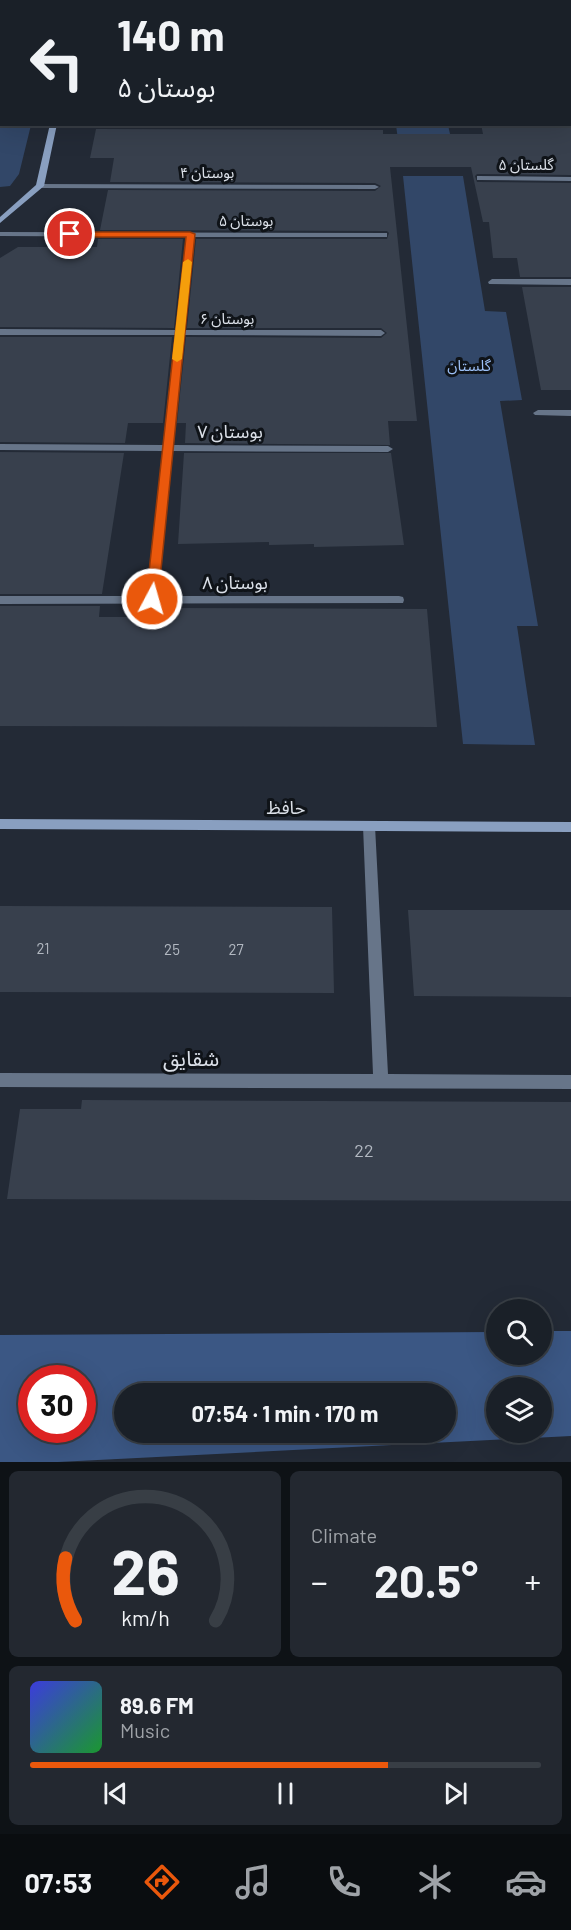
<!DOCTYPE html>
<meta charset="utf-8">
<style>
:root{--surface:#1a2028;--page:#232830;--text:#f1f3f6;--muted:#9fa3a8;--line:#383e45;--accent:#ea580c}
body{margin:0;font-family:Barlow,"Noto Sans Arabic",sans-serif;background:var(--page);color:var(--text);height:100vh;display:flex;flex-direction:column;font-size:22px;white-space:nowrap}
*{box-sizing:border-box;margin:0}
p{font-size:20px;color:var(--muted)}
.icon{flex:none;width:33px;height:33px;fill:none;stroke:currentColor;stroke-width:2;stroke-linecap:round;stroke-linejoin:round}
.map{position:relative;height:1462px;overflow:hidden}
.sheet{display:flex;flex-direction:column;gap:9px;padding:9px;background:#0e1216;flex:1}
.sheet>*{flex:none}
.guide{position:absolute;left:0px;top:0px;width:572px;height:126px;box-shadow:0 6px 24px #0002,0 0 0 2px var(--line);background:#1a2028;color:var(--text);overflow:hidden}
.buttons{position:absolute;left:486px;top:1299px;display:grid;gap:12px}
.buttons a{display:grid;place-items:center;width:66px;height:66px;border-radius:50%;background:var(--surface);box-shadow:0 6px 24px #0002,0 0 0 2px var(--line);font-size:30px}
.speed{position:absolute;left:18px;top:1365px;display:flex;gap:12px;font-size:30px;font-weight:700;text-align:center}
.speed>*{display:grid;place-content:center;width:78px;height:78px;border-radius:50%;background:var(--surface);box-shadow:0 6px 24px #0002,0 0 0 2px var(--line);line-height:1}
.speed .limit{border:9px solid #d22;background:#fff;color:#111}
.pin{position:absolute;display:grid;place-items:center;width:51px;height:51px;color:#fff;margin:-26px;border:3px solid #fff;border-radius:50%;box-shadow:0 2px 6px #0007}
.me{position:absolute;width:66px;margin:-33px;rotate:6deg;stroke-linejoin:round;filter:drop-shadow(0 0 4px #0008)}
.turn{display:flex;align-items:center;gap:21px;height:126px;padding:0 18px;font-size:27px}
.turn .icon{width:78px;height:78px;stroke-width:2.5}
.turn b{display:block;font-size:42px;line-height:51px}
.big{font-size:45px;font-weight:700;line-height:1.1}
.sheet .tile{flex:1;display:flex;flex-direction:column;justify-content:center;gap:9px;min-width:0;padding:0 21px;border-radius:9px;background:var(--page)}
.sheet .dial{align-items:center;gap:0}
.dial svg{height:156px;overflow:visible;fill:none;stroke:var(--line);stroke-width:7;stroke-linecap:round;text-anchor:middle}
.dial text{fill:var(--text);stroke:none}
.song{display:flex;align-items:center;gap:18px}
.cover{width:72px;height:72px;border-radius:9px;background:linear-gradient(135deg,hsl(240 70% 55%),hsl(130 70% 35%))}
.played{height:6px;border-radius:3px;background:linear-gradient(90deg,var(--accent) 70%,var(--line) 70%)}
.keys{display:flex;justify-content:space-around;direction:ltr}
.heat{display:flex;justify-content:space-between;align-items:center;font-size:33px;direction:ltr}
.sheet .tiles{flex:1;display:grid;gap:9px;grid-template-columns:1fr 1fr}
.tile:last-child{grid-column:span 2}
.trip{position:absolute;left:114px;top:1383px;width:342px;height:60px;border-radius:30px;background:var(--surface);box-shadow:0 6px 24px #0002,0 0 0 2px var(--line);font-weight:700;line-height:60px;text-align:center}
.tab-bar{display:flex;height:96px;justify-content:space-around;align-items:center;background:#0a0d10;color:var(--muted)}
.tab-bar .icon{width:42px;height:42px}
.tab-bar .on{color:var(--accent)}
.tab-bar b{font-size:27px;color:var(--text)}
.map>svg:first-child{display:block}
.green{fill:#324768}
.forest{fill:#3b5784;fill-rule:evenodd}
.building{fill:#38404d}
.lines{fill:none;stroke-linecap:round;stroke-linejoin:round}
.lane{fill:#677589;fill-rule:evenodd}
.street{fill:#677589;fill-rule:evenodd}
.secondary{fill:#899fc0;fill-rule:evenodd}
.route{fill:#ea580c;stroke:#983908;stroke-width:1.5}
.slow{fill:#f59e0b}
.labels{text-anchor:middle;stroke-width:6;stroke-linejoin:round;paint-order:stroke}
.far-street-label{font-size:15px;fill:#dbe0e8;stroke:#0f1318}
.far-park-label{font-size:15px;fill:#9cc0f7;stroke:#0f1318}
.number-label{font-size:15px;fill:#b2b8c1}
.street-label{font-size:18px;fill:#dbe0e8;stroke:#0f1318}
.near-number-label{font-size:18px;fill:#b2b8c1}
.near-street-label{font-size:21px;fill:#dbe0e8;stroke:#0f1318}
</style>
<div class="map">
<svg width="571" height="1462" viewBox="0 0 571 1462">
<rect width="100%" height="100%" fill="#232a36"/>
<path class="green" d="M 0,61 L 2,124 L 31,125 L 19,174 L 10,186 L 0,187 Z
M 396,125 L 448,125 L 450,134 L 425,134 L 425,140 L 399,147 Z
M 403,176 L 463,176 L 485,311 L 506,312 L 522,400 L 500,401 L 538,626 L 517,626 L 535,745 L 463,744 Z"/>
<path class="forest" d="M 542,1331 L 571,1331 L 571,1436 L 58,1462 L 0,1462 L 0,1335 L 496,1332 L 496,1354 L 542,1354 ZM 32,1378 L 82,1378 L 82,1430 L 32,1430 ZM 496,1388 L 542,1388 L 542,1432 L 496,1432 ZM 124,1394 L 446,1394 L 446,1432 L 124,1432 Z"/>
<path class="building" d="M 481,124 L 571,124 L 571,175 L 477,174 L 475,176 L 477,182 L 571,183 L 571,277 L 520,277 L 517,258 L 493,258 L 489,222 L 483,222 L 471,167 L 390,167 L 417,421 L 388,421 L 390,445 L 185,443 L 186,423 L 177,423 L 186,337 L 381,338 L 387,333 L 381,328 L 187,328 L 196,239 L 387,239 L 389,233 L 387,231 L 100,230 L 108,190 L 375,191 L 381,186 L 375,183 L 110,182 L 114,158 L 90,158 L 96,129 L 383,130 L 383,134 L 483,134 Z
M 98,239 L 183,239 L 174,328 L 0,327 L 0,258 L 18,247 L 97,247 Z
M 522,287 L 571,287 L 571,390 L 541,390 Z
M 0,337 L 172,337 L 163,423 L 128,423 L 125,443 L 0,442 Z
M 0,452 L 124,453 L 102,594 L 0,594 Z
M 184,453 L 391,453 L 404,545 L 314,547 L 314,544 L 269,545 L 269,542 L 178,544 Z
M 0,606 L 100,606 L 99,617 L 169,617 L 170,608 L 427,609 L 437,727 L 0,726 Z
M 0,906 L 332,907 L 334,993 L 0,992 Z
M 408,910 L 571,910 L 571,997 L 414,996 Z
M 82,1100 L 571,1102 L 571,1201 L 7,1199 L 20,1109 L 81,1109 Z"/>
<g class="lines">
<path class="lane" d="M 0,40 L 2,40 L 2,44 L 0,44 Z
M 0,121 L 2,121 L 2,124 L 5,125 L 0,126 Z"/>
<path class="street" d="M 570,23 L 571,23 L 571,27 L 570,27 Z
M 570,94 L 571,94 L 571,98 L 570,98 Z
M 477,176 L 571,177 L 571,181 L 480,180 L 477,180 Z
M 37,184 L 375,185 L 379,187 L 375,189 L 40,188 L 37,188 Z
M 0,232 L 387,233 L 387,237 L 194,237 L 184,330 L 381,330 L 385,333 L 381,336 L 184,335 L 173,445 L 388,446 L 393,449 L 388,452 L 172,451 L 158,596 L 399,596 L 403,597 L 404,600 L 403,603 L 0,604 L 0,596 L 147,596 L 163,451 L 0,450 L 0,444 L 163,445 L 175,335 L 0,335 L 0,329 L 176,330 L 186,237 L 0,236 Z
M 492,279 L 571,279 L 571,285 L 489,284 L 488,282 Z
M 538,410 L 571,410 L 571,416 L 535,415 L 533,413 Z
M 369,821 L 374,822 L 375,826 L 388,1074 L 571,1075 L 571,1089 L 0,1087 L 0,1073 L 373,1074 L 363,826 L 364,822 Z"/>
<path class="secondary" d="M 80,0 L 86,0 L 79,2 Z
M 50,124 L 57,124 L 44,186 L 0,223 L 0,217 L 36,185 Z
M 0,819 L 571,822 L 571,832 L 0,829 Z"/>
</g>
<path class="route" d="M 67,232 L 190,232 L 195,234 L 158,599 L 152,604 L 146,599 L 186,237 L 70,237 L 66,234 Z"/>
<path class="slow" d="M 188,259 L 192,262 L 182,359 L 177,362 L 172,359 L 183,262 Z"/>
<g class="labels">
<g class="far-street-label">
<text x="526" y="170">گلستان ۵</text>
<text x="207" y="178">بوستان ۴</text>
<text x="246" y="226">بوستان ۵</text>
<text x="227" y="324">بوستان ۶</text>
</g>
<g class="far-park-label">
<text x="469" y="371">گلستان</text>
</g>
<g class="number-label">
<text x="43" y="954">21</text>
<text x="172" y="955">25</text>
<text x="236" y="955">27</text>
</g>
<g class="street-label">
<text x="230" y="438">بوستان ۷</text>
<text x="235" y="589">بوستان ۸</text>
<text x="286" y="814">حافظ</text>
</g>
<g class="near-number-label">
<text x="364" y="1157">22</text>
</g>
<g class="near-street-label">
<text x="191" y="1066">شقایق</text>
</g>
</g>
</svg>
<div class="buttons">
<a><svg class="icon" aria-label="search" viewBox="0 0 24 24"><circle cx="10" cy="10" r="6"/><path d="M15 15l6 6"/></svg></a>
<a><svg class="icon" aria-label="layers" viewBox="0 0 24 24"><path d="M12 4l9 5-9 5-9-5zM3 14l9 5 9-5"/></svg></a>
</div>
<div class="speed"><div class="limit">30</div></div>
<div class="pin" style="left:70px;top:234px;background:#d93025"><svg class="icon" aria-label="arrive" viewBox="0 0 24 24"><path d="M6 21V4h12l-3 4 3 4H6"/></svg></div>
<svg class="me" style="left:152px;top:599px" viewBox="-20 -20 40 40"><circle r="17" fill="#ea580c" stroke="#fff" stroke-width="3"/><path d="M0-11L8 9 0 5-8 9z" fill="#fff"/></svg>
<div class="trip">07:54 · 1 min · 170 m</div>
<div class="guide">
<div class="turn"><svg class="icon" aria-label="left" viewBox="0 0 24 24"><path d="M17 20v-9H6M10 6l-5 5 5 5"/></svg><div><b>140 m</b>بوستان ۵</div></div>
</div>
</div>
<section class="sheet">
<div class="tiles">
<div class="tile dial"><svg viewBox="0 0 100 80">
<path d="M14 69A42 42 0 1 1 86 69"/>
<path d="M14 69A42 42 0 0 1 9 37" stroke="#ea580c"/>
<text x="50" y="56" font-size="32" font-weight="700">26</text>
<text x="50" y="72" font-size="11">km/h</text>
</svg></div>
<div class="tile"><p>Climate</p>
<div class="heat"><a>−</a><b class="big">20.5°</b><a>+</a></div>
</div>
<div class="tile">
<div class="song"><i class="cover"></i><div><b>89.6 FM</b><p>Music</p></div></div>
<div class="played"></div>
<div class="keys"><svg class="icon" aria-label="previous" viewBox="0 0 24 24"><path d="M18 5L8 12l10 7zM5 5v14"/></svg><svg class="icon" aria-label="pause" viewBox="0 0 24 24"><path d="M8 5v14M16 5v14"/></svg><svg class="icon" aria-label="next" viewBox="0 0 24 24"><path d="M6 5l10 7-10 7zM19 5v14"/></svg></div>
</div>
</div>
</section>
<nav class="tab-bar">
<b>07:53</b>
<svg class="icon on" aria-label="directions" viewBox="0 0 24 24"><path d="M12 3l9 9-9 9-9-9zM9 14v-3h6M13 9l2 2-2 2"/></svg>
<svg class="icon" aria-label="music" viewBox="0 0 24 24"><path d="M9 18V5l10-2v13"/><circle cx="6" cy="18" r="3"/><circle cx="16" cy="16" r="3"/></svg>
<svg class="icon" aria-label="phone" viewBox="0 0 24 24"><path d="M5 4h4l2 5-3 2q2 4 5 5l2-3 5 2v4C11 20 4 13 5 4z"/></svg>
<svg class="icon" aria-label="climate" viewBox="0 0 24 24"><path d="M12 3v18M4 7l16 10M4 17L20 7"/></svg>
<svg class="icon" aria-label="car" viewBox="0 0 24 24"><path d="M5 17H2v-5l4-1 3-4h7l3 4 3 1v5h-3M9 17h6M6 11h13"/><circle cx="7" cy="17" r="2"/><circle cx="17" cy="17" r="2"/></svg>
</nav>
